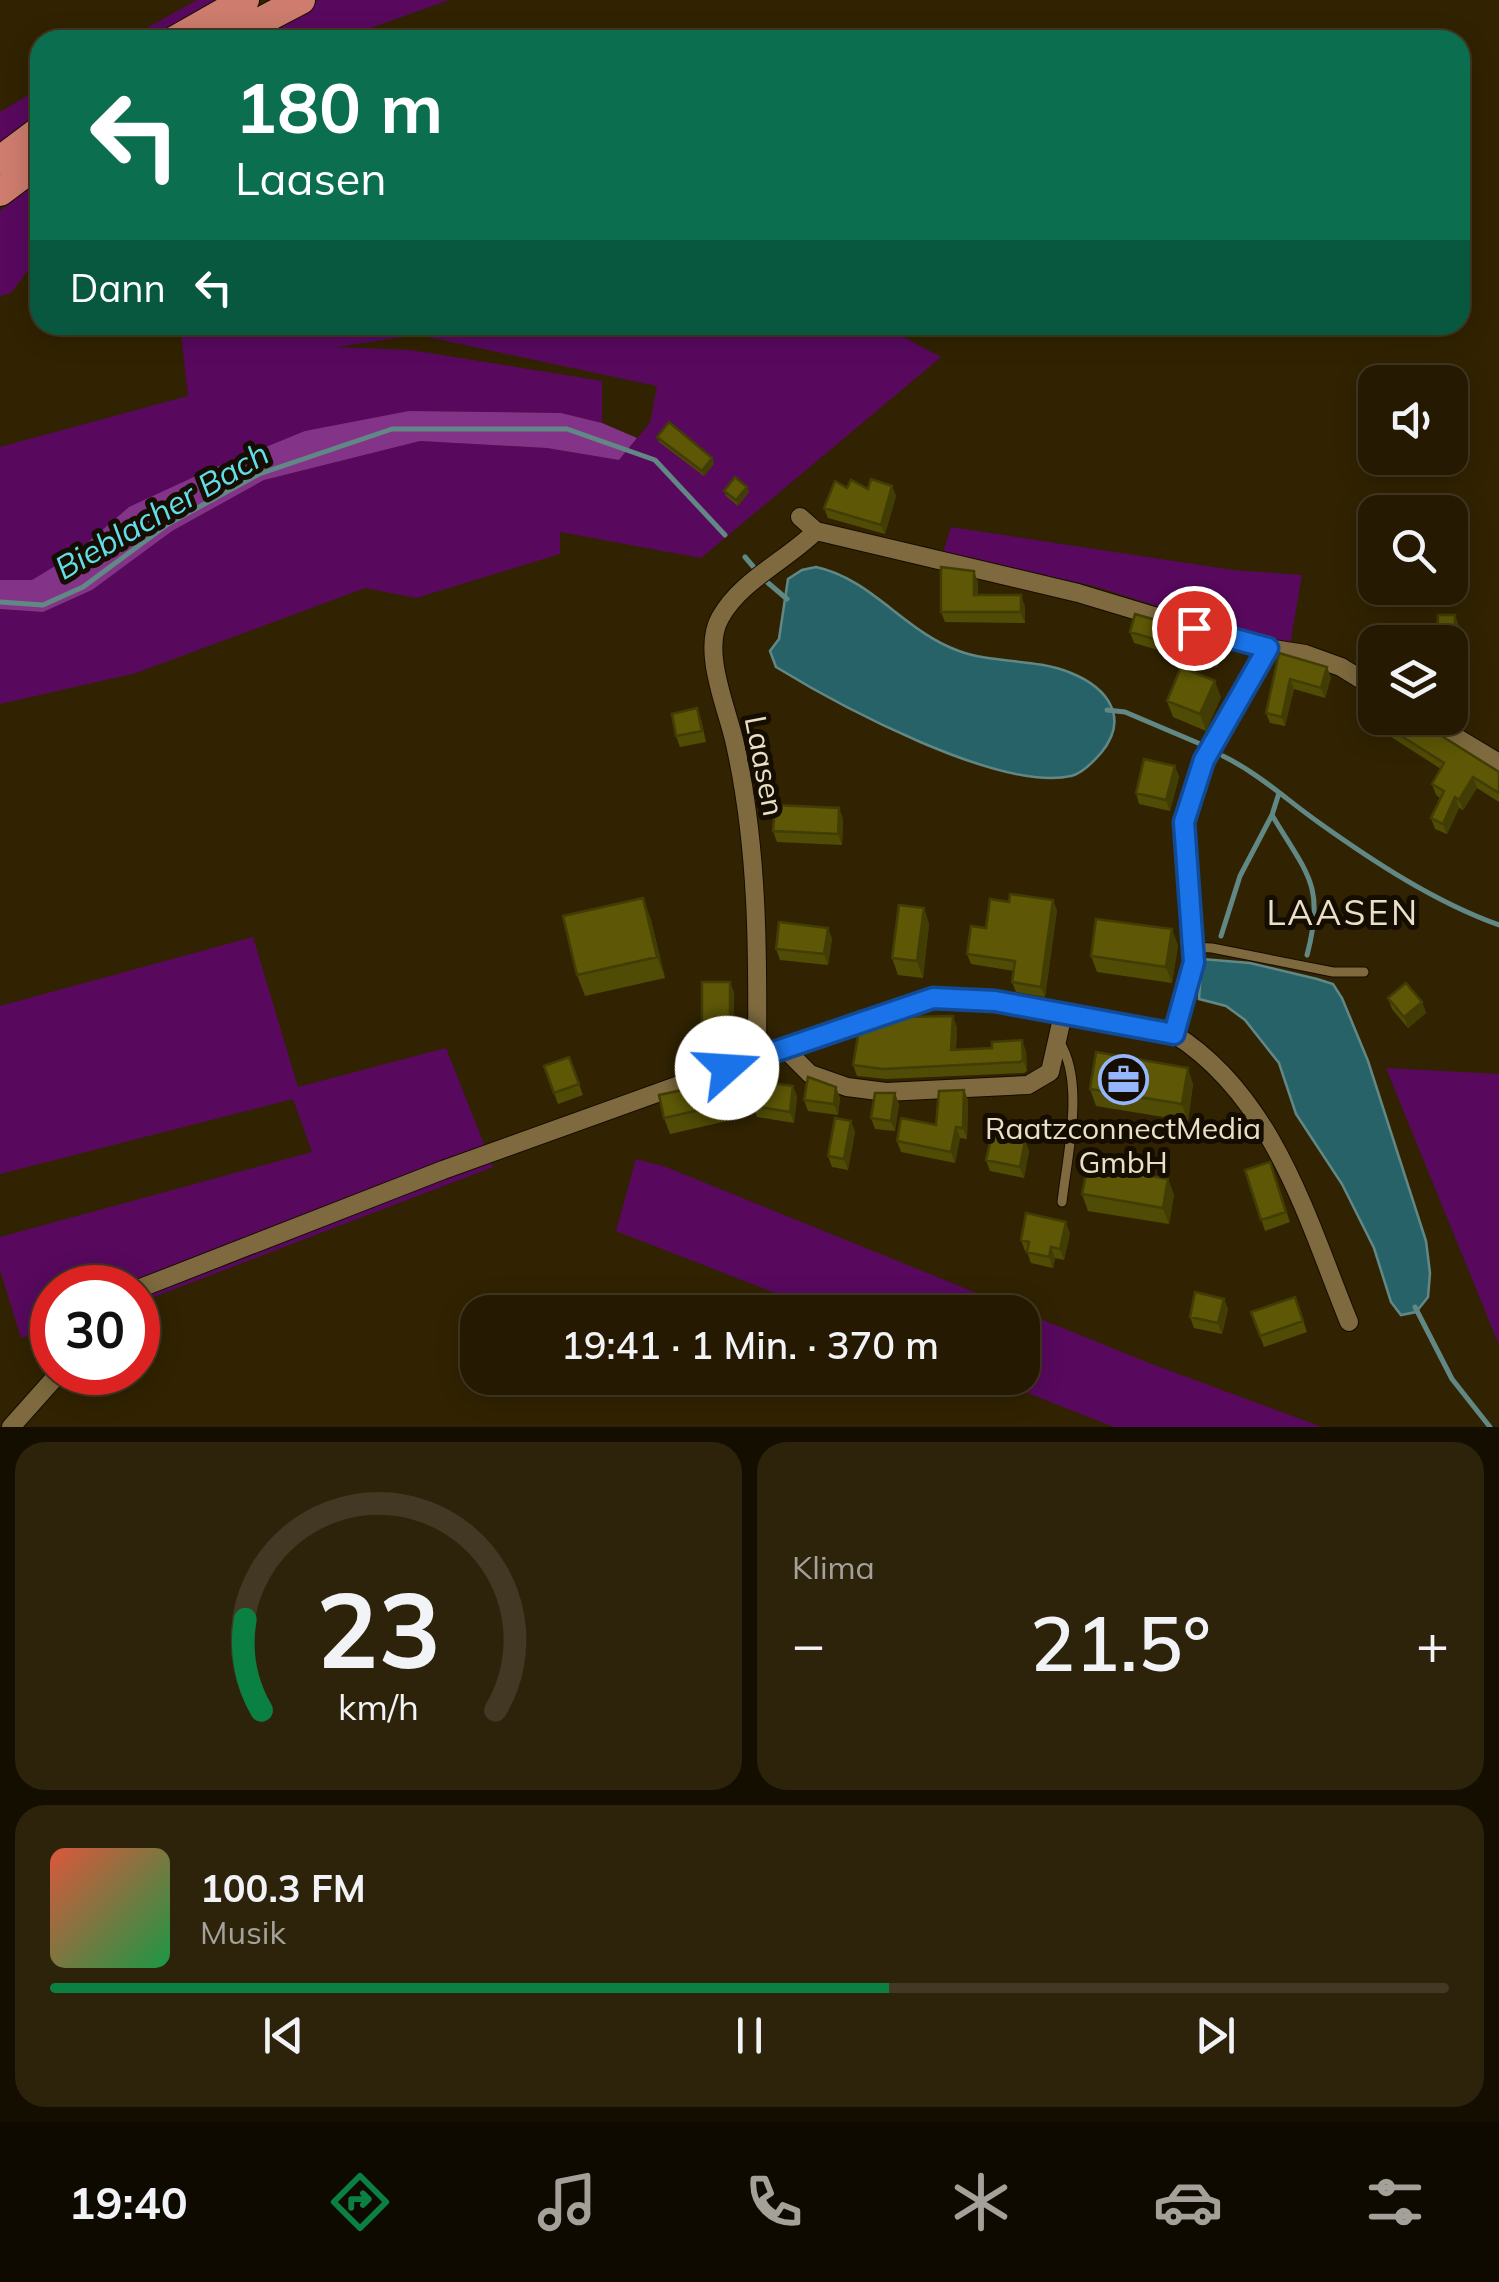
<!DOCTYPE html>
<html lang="de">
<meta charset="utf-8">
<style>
:root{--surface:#251a01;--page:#2d230b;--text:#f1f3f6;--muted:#a3a199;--line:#423823;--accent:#0b8043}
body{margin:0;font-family:Mulish,sans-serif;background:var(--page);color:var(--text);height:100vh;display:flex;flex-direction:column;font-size:38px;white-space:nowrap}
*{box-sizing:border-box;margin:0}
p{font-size:32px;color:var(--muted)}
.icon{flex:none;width:55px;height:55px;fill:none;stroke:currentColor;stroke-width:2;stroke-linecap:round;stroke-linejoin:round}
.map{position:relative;height:1427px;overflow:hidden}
.details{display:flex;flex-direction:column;gap:15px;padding:15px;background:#140e01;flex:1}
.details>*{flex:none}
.banner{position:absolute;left:30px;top:30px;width:1440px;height:305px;border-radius:30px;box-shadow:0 5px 25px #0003,0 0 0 2px var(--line);background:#0b6e4f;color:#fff;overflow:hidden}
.buttons{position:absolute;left:1358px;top:365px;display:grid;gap:20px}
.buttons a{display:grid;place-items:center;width:110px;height:110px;border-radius:20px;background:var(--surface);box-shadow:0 5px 25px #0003,0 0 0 2px var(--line);font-size:50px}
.speed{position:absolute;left:30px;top:1265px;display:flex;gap:20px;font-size:50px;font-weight:700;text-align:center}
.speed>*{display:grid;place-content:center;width:130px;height:130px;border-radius:50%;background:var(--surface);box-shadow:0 5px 25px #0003,0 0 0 2px var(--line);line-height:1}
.speed .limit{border:15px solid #d22;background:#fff;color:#111}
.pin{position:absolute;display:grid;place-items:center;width:85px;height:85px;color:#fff;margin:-42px;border:5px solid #fff;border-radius:50%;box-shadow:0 2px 10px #0007}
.me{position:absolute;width:110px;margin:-55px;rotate:71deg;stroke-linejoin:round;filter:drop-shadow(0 0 8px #0008)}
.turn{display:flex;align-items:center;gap:35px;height:210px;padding:0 40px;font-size:45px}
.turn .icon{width:130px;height:130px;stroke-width:2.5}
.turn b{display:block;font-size:70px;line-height:85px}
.then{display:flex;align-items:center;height:95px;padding:0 40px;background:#0003;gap:20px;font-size:38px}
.big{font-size:75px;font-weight:600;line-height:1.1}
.details .widget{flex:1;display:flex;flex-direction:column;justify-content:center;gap:15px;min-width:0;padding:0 35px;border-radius:30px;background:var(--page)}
.details .dial{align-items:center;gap:0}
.dial svg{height:260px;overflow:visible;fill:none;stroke:var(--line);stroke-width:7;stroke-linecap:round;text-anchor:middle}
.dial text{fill:var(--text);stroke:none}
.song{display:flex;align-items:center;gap:30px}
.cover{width:120px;height:120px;border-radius:15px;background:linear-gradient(135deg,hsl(10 70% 55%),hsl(140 70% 35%))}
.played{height:10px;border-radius:5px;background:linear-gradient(90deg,var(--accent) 60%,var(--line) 60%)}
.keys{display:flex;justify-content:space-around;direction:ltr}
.heat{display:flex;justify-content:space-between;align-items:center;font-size:55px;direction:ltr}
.details .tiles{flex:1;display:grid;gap:15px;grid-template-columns:1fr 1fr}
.widget:last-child{grid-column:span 2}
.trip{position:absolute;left:460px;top:1295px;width:580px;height:100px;border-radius:30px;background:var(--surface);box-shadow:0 5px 25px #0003,0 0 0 2px var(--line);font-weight:600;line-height:100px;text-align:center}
.dock{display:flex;height:160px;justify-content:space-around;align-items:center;background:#0f0a00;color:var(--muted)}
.dock .icon{width:70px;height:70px}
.dock .active{color:var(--accent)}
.dock b{font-size:45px;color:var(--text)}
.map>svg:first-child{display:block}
.green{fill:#58095e}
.forest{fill:#833489}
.water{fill:#276269;stroke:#628885;stroke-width:2.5}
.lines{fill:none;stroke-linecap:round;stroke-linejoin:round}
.stream{stroke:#628885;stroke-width:5}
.service-casing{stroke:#160c00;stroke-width:11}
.minor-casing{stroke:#160c00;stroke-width:20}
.trunk-casing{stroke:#160c00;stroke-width:30}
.service{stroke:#7e6a3e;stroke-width:9}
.minor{stroke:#7e6a3e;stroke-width:18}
.trunk{stroke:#cd7c6d;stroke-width:28}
.wall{fill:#504b05}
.shaded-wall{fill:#413d04}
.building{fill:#5d5706;stroke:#413d04;stroke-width:2.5}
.route-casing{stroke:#114b97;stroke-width:25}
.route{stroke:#1a73e8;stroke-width:18}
.labels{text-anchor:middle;stroke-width:10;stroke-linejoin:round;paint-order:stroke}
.street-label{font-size:30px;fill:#eadfc7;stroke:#150d00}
.poi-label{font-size:30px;fill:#eadfc7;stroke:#150d00}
.water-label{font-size:32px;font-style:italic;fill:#62ddea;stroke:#150d00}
.quarter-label{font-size:35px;letter-spacing:2.5px;fill:#eadfc7;stroke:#150d00}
</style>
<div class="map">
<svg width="1499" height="1427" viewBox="0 0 1499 1427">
<rect width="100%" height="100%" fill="#312301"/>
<path class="green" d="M 197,0 L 219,0 L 149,40 L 125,40 Z
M 319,0 L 449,0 L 337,40 L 245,40 Z
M 40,88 L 40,113 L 0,145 L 0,112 Z
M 40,179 L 40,254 L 11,293 L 0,296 L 0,211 Z
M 180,325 L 881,325 L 941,357 L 701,558 L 560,532 L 560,554 L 416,598 L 365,588 L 136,673 L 0,704 L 0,609 L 43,612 L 92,590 L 172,531 L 264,480 L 420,441 L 547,448 L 619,460 L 650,423 L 657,386 L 418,335 L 336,347 L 411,350 L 602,381 L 602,423 L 561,413 L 409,411 L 129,507 L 73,555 L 32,580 L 0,580 L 0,447 L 188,396 Z
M 951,527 L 1233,570 L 1302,575 L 1290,644 L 1261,639 L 1094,586 L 943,553 Z
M 253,937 L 298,1087 L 446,1048 L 493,1167 L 138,1303 L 138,1288 L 52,1288 L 52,1328 L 21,1338 L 0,1270 L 0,1237 L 312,1152 L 293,1099 L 0,1174 L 0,1006 Z
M 1386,1068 L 1499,1074 L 1499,1345 Z
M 636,1159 L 666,1167 L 1149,1363 L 1322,1427 L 1114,1427 L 989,1378 L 1022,1378 L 1022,1312 L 824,1312 L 616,1231 Z"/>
<path class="forest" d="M 409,411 L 561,413 L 602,423 L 637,438 L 619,460 L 547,448 L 420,441 L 264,480 L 172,531 L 92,590 L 43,612 L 0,609 L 0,580 L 32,580 L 73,555 L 129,507 L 209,470 L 305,431 Z"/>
<path class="water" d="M 816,567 C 872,579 905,632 959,651 C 994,664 1035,658 1071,673 C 1108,688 1130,718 1101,753 C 1094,761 1081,774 1071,776 C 999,792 838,705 776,667 L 770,651 L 779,639 L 788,579 L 802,570 Z
M 1202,959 L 1250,963 L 1317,979 L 1333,984 L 1342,998 L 1368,1061 L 1426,1241 L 1430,1273 L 1428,1297 L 1416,1312 L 1401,1315 L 1391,1302 L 1374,1248 L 1342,1184 L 1296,1114 L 1279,1063 L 1245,1020 L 1226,1006 L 1199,999 Z"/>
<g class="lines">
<path class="stream" d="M 745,557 L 757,571
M 767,582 L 787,599
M 0,602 L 43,605 L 83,587 L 168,524 L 259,474 L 392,429 L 567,429 L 655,460 L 725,535
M 1107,710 L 1125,712 L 1198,743
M 1223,756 C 1258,773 1287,800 1318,822 C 1374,862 1435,902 1499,925
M 1279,793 L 1272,815 C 1306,873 1326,885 1307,955
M 1221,936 L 1240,876 L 1272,815
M 1415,1307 L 1452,1379 L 1490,1427"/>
<defs>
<path id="service" d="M 1192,947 L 1212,948 L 1333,972 L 1364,972
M 1060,1043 C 1085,1083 1067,1157 1062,1202"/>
<path id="minor" d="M 800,517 L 816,531 L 1078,593 L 1194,628 L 1268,648 L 1305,654 L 1341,667 L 1375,688
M 1424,718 L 1499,763
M 1174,1034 C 1274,1097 1307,1219 1349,1322
M 784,1048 L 810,1074 L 847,1087 L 886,1092 L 1028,1085 L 1050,1072 L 1063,1014
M 757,1057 C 758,952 758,847 735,744 C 728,710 701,652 720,618 C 740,581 787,560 816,531
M 138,1289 L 443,1170 L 757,1057 L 933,998 L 995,1001 L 1174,1034 L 1194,962 L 1188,919 L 1184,822 L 1204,760 L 1268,648
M 11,1427 L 60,1372"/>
<path id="trunk" d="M 175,40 L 245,0
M 225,40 L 301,0
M 0,160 L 40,130
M 0,192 L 40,162"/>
</defs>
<use href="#service" class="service-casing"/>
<use href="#minor" class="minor-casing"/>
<use href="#trunk" class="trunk-casing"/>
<use href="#service" class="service"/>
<use href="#minor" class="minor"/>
<use href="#trunk" class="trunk"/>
</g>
<path class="wall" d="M 657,437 L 712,458 L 714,464 L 704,476 L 659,442 Z
M 892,486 L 896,496 L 885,534 L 828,518 L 824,508 L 847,488 L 868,489 Z
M 724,491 L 749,492 L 738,506 L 726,496 Z
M 978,582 L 978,595 L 1025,606 L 1025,623 L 945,622 L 941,612 Z
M 1459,626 L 1459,654 L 1450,654 L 1450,642 Z
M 1130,632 L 1219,638 L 1223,649 L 1217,667 L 1134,643 Z
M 1279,653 L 1331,677 L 1325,698 L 1294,689 L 1285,726 L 1270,723 L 1266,713 Z
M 1221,697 L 1206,731 L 1173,717 L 1167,701 Z
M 701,719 L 706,742 L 680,747 L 676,736 Z
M 1381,723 L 1499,772 L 1499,802 L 1477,788 L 1463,810 L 1459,808 L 1447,834 L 1435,829 L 1431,818 L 1440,798 L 1436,795 L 1432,784 L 1441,769 L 1385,733 Z
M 1175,766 L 1179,777 L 1170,811 L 1139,804 L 1136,793 Z
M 839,808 L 843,819 L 842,845 L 777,842 L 773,831 Z
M 643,898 L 651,920 L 665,978 L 585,996 L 577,975 Z
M 924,908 L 929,924 L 923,978 L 898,975 L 892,958 Z
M 1057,910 L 1045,997 L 1016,992 L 1012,982 L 1014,971 L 971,964 L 967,954 L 986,928 Z
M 832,938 L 828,965 L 780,960 L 776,949 Z
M 1178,945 L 1172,983 L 1097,972 L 1091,956 Z
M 730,982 L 734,993 L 734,1040 L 706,1040 L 702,1030 Z
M 1388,998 L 1422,1002 L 1426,1013 L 1408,1028 L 1392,1009 Z
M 957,1027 L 956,1050 L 1026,1051 L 1027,1071 L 1024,1073 L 886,1079 L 857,1076 L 853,1065 Z
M 569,1057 L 583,1095 L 558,1104 L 544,1066 Z
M 736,1078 L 740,1118 L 670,1134 L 664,1118 Z
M 1193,1084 L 1188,1121 L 1096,1106 L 1090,1089 Z
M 793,1086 L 797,1097 L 794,1123 L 757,1117 L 753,1106 Z
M 836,1087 L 840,1098 L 838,1115 L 808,1111 L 804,1100 Z
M 964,1090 L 968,1100 L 967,1139 L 960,1138 L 955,1163 L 901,1152 L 897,1141 L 936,1125 Z
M 899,1104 L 895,1131 L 875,1129 L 871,1118 Z
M 851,1121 L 855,1132 L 848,1170 L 832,1167 L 828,1156 Z
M 1020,1140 L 1025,1141 L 1029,1151 L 1024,1178 L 990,1171 L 986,1160 Z
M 1270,1162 L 1290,1222 L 1265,1231 L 1245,1170 Z
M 1168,1179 L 1174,1195 L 1169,1224 L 1088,1211 L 1082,1194 Z
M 1070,1233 L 1064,1260 L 1055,1258 L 1053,1268 L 1031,1263 L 1027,1252 L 1025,1251 L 1021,1240 Z
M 1295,1297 L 1307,1332 L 1264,1347 L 1251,1312 Z
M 1224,1299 L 1228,1309 L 1222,1334 L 1194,1328 L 1190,1317 Z"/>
<path class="shaded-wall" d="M 712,458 L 714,464 L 704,476 L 702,471 Z
M 892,486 L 896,496 L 885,534 L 881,525 Z
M 747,487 L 749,492 L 738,506 L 736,500 Z
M 974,571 L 978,582 L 978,606 L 974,595 Z
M 1021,595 L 1025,606 L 1025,623 L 1021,612 Z
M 1455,615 L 1459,626 L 1459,654 L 1455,644 Z
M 1219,638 L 1223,649 L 1217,667 L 1213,656 Z
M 1327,667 L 1331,677 L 1325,698 L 1321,688 Z
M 1290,679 L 1294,689 L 1285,726 L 1282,717 Z
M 1215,681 L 1221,697 L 1206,731 L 1200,714 Z
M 1175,766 L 1179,777 L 1170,811 L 1166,800 Z
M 1473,777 L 1477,788 L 1463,810 L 1459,800 Z
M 1455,797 L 1459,808 L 1447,834 L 1443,824 Z
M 839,808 L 843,819 L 842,845 L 838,834 Z
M 643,898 L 651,920 L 665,978 L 657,957 Z
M 1053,900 L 1057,910 L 1045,997 L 1041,987 Z
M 924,908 L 929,924 L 923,978 L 917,961 Z
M 828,928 L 832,938 L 828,965 L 824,954 Z
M 1172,929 L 1178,945 L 1172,983 L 1166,967 Z
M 730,982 L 734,993 L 734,1040 L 730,1029 Z
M 1422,1002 L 1426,1013 L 1408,1028 L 1404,1017 Z
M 953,1016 L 957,1027 L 955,1061 L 951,1050 Z
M 1022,1040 L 1026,1051 L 1027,1071 L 1023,1060 Z
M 730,1062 L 736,1078 L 740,1118 L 735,1102 Z
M 1188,1068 L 1193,1084 L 1188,1121 L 1182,1104 Z
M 793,1086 L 797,1097 L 794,1123 L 790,1112 Z
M 836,1087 L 840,1098 L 838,1115 L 834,1104 Z
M 964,1090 L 968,1100 L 967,1139 L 963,1128 Z
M 895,1093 L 899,1104 L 895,1131 L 891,1121 Z
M 851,1121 L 855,1132 L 848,1170 L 844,1159 Z
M 956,1127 L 960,1138 L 955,1163 L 951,1152 Z
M 1025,1141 L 1029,1151 L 1024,1178 L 1020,1167 Z
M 1168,1179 L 1174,1195 L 1169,1224 L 1163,1208 Z
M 1066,1222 L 1070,1233 L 1064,1260 L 1060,1249 Z
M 1051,1247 L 1055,1258 L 1053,1268 L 1049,1257 Z
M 1224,1299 L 1228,1309 L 1222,1334 L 1218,1323 Z"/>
<path class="building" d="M 669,422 L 712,458 L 702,471 L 657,437 Z
M 735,477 L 747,487 L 736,500 L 724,491 Z
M 871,479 L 892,486 L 881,525 L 824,508 L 835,481 L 847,488 L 851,480 L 868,489 Z
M 941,567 L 974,571 L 974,595 L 1021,595 L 1021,612 L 941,612 Z
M 1135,614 L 1219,638 L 1213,656 L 1130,632 Z
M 1438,615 L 1455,615 L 1455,644 L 1437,642 Z
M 1279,653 L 1327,667 L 1321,688 L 1290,679 L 1282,717 L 1266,713 Z
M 1181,667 L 1215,681 L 1200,714 L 1167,701 Z
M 697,708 L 702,731 L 676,736 L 672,714 Z
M 1384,718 L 1413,718 L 1499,772 L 1499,793 L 1473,777 L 1459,800 L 1455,797 L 1443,824 L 1431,818 L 1444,791 L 1432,784 L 1444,763 L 1381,723 Z
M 1144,759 L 1175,766 L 1166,800 L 1136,793 Z
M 775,805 L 839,808 L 838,834 L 773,831 Z
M 1010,894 L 1053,900 L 1041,987 L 1012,982 L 1015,961 L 967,954 L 971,926 L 986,928 L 990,899 L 1009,902 Z
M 643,898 L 657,957 L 577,975 L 563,916 Z
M 899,905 L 924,908 L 917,961 L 892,958 Z
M 1096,919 L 1172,929 L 1166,967 L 1091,956 Z
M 779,922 L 828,928 L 824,954 L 776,949 Z
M 702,982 L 730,982 L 730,1029 L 702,1030 Z
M 1406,983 L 1422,1002 L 1404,1017 L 1388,998 Z
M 953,1016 L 951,1050 L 992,1048 L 992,1042 L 1022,1040 L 1023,1060 L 1020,1062 L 883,1069 L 853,1065 L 859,1030 L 900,1017 Z
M 1096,1052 L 1188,1068 L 1182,1104 L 1090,1089 Z
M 569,1057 L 579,1084 L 554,1093 L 544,1066 Z
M 730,1062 L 735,1102 L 664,1118 L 659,1095 L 710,1084 L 707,1070 Z
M 808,1077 L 836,1087 L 834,1104 L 804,1100 Z
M 757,1081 L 793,1086 L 790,1112 L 753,1106 Z
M 964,1090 L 963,1128 L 956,1127 L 951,1152 L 897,1141 L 901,1118 L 936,1125 L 939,1091 Z
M 875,1093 L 895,1093 L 891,1121 L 871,1118 Z
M 835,1118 L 851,1121 L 844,1159 L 828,1156 Z
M 1001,1131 L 1019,1135 L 1018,1139 L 1025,1141 L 1020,1167 L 986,1160 L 992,1134 L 1000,1136 Z
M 1270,1162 L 1286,1212 L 1261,1220 L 1245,1170 Z
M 1088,1165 L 1168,1179 L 1163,1208 L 1082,1194 Z
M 1026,1213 L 1066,1222 L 1060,1249 L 1051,1247 L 1049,1257 L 1027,1252 L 1029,1242 L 1021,1240 Z
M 1195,1292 L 1224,1299 L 1218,1323 L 1190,1317 Z
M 1295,1297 L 1303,1321 L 1260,1336 L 1251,1312 Z"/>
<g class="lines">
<defs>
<path id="route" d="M 727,1068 L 933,998 L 995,1001 L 1174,1034 L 1194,962 L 1184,822 L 1204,760 L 1268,648 L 1194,628"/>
</defs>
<use href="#route" class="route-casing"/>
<use href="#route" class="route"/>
</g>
<defs>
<symbol id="office-ring" viewBox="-11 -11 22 22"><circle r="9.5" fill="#150d00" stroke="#95b6fd" stroke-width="1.5"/><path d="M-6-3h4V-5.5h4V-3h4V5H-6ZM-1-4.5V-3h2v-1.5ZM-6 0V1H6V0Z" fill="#95b6fd"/></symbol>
</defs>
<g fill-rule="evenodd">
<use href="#office-ring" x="1096" y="1052" width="55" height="55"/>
</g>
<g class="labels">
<g class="street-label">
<text transform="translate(764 766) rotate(79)" y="10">Laasen</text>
</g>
<g class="poi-label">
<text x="1123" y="1139">RaatzconnectMedia<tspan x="1123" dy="34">GmbH</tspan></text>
</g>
<g class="water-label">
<text transform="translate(162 511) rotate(-30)" y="11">Bieblacher Bach</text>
</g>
<g class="quarter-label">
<text x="1343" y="925">LAASEN</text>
</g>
</g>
</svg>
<div class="buttons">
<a><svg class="icon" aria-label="sound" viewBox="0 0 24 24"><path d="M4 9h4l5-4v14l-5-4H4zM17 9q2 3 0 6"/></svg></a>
<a><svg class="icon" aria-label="search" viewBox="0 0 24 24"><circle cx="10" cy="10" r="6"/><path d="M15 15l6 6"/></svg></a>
<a><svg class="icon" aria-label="layers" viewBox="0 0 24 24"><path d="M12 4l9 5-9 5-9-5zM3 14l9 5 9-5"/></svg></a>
</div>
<div class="speed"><div class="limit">30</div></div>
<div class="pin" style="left:1194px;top:628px;background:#d93025"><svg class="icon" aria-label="arrive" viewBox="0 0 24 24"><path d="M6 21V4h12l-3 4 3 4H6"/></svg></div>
<svg class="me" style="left:727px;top:1068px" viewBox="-20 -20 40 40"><circle r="19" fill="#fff"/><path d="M0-13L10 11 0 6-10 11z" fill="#1a73e8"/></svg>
<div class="trip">19:41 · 1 Min. · 370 m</div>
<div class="banner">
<div class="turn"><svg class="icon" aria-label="left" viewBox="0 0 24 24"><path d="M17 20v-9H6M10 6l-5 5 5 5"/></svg><div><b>180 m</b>Laasen</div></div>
<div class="then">Dann<svg class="icon" aria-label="left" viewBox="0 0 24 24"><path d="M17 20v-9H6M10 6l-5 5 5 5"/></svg></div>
</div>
</div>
<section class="details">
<div class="tiles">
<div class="widget dial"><svg viewBox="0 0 100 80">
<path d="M14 69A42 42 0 1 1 86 69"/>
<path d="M14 69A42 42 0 0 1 9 41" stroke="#0b8043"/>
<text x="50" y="56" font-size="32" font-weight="700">23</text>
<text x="50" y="72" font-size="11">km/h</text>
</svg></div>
<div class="widget"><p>Klima</p>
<div class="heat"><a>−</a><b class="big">21.5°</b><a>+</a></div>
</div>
<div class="widget">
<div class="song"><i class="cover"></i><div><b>100.3 FM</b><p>Musik</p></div></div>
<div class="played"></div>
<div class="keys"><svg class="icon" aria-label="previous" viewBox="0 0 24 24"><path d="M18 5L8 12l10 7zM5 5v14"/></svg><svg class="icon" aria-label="pause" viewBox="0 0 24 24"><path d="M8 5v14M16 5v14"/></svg><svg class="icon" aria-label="next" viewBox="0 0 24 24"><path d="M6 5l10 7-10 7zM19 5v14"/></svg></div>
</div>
</div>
</section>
<nav class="dock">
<b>19:40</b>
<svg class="icon active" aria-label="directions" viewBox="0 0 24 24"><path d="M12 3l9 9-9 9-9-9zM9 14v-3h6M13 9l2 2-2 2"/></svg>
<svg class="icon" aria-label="music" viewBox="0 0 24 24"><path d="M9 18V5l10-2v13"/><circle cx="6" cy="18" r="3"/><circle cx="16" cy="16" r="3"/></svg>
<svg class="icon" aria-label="phone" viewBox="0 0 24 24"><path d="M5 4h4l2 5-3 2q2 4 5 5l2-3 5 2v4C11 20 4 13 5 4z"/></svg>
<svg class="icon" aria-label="climate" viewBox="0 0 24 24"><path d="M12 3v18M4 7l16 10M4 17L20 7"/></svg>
<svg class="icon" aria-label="car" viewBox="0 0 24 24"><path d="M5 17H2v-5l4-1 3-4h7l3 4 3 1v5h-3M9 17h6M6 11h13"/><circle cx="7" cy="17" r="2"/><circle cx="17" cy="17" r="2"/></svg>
<svg class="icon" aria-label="filters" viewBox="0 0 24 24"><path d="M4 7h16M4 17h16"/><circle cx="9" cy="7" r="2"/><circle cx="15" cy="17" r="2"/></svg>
</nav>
